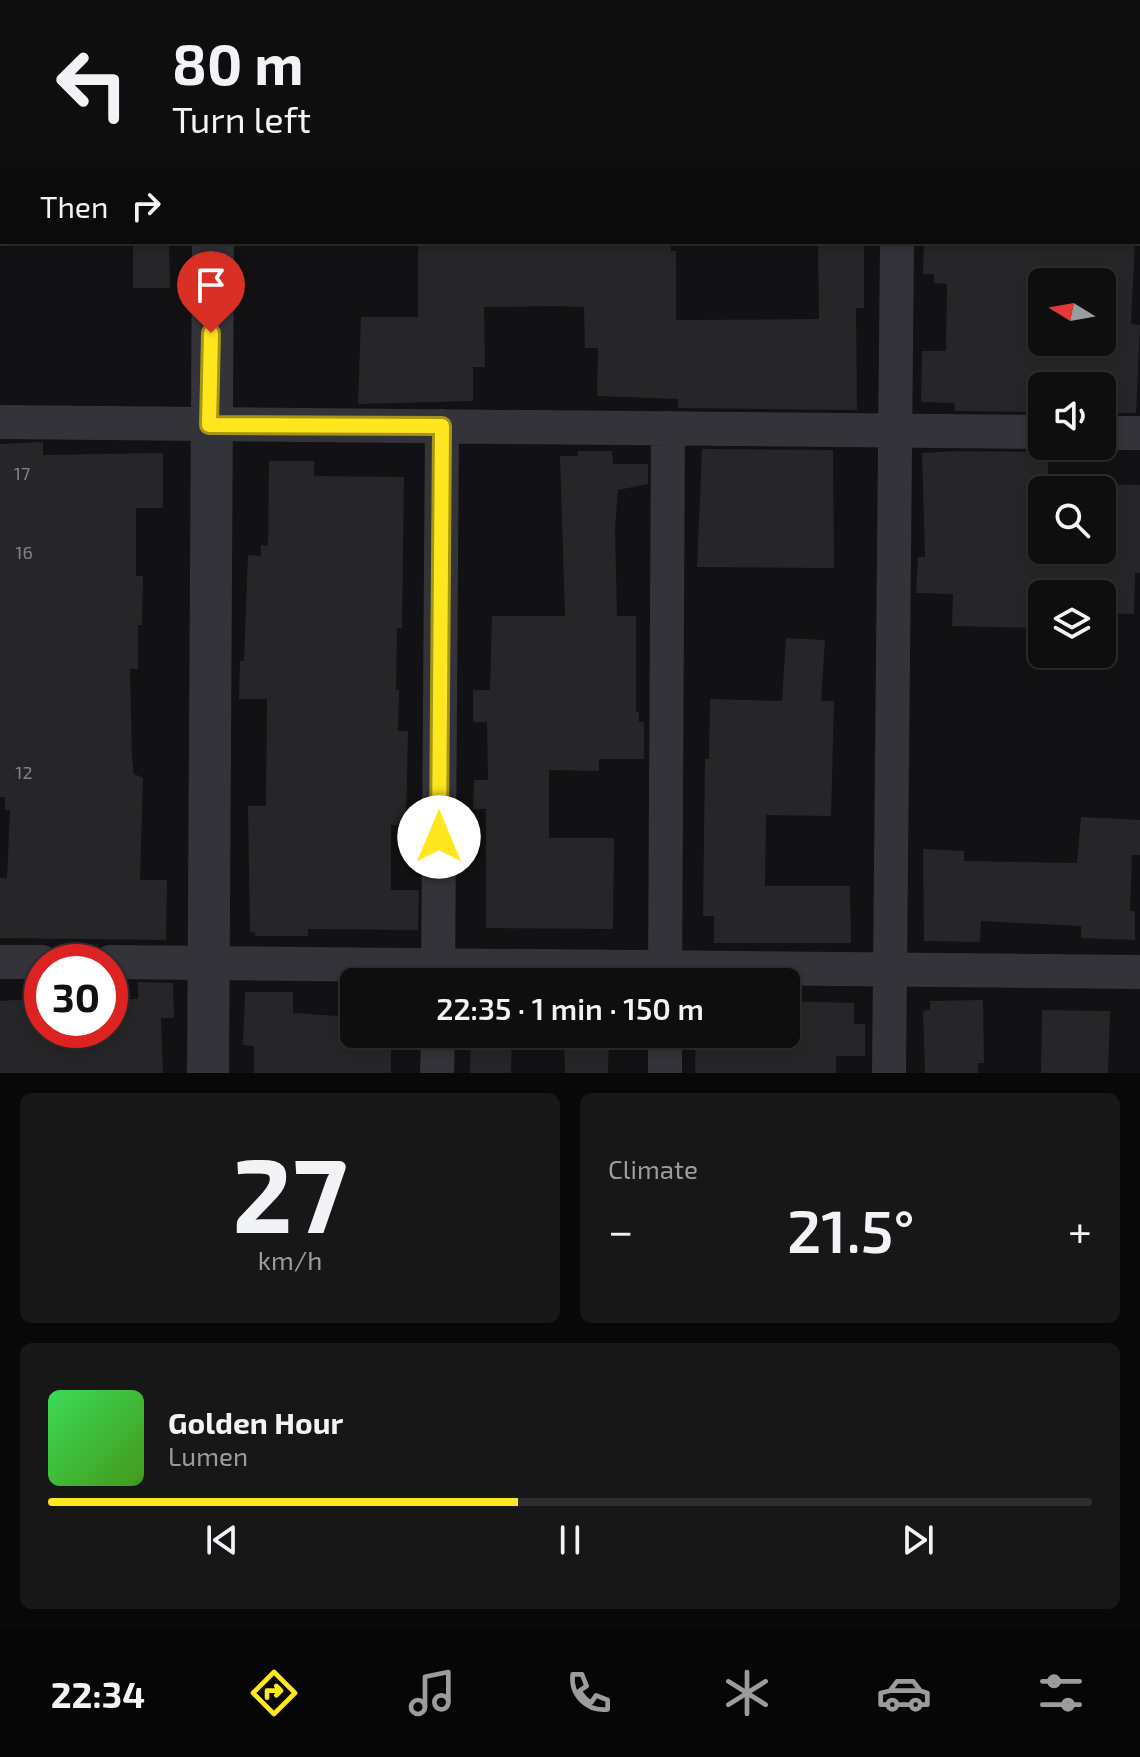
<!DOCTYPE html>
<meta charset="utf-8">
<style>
:root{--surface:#0e0e0f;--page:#171718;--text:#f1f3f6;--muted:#9b9c9e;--line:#2e2e2f;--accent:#ffe71f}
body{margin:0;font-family:"Exo 2",sans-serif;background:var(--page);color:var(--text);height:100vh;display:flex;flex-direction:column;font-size:30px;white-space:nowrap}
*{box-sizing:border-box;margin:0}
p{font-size:26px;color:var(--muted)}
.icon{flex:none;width:44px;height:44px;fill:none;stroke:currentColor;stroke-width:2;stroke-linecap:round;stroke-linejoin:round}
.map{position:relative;height:1073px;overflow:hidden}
.side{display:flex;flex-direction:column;gap:20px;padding:20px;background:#080808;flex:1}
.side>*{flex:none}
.top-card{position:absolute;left:0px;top:0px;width:1140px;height:244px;box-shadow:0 4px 12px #0003,0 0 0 2px var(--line);background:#0e0e0f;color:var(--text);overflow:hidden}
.needle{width:52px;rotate:281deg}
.controls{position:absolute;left:1028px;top:268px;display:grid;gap:16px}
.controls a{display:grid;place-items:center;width:88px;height:88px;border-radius:12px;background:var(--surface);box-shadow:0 4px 12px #0003,0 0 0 2px var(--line);font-size:40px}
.speed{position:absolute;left:24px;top:944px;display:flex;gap:16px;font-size:40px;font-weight:700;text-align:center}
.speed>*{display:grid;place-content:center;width:104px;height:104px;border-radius:50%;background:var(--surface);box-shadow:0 4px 12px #0003,0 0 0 2px var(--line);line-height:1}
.speed .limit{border:12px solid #d22;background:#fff;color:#111}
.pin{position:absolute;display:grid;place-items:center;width:68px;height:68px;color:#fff;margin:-82px -34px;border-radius:50% 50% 50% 0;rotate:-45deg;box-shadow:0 0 8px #0007}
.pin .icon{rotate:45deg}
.me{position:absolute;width:88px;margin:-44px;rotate:0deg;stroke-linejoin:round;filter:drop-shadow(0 0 6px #0008)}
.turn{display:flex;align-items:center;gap:28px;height:168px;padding:0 40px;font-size:36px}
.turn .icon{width:104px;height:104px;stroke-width:2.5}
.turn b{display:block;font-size:56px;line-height:68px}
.then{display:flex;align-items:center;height:76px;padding:0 40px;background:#0003;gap:16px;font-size:30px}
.big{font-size:60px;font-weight:600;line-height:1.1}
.side .widget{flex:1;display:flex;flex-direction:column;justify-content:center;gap:12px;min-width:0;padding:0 28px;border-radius:12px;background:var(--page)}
.side .dial{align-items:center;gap:0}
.dial b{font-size:104px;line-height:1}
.song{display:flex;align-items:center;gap:24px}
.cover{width:96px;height:96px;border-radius:12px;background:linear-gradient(135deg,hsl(130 70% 55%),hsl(100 70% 35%))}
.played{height:8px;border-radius:4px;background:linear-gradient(90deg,var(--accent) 45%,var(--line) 45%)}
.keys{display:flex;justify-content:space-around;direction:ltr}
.heat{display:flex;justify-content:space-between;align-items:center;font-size:44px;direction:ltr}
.side .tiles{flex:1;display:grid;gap:20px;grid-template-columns:1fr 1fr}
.widget:last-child{grid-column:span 2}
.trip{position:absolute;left:340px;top:968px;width:460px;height:80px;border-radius:12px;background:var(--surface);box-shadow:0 4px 12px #0003,0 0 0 2px var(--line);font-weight:600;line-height:80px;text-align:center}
.menu{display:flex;height:128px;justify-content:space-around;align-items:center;background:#060606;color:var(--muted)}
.menu .icon{width:56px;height:56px}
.menu .current{color:var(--accent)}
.menu b{font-size:36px;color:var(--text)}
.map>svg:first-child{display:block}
.building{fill:#262528;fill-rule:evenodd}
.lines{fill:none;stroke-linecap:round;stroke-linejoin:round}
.minor{stroke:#333339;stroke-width:34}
.tertiary{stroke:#333339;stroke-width:42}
.route-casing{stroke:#a69614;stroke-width:20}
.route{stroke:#ffe71f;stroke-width:14}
.labels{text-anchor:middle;stroke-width:8;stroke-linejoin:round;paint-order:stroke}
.number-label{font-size:18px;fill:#828491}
</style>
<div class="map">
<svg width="1140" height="1073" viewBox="0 0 1140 1073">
<rect width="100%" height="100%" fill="#121214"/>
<path class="building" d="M 133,242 L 169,242 L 170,288 L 133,288 Z
M 418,242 L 671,242 L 671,251 L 676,251 L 676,320 L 819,319 L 818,242 L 864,242 L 864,308 L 856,308 L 857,410 L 678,408 L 678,399 L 597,396 L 598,348 L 585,348 L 584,307 L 554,306 L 484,307 L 485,367 L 473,367 L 473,401 L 358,404 L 361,317 L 418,317 Z
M 924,242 L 1017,245 L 1017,242 L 1135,242 L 1131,324 L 1140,325 L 1136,413 L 1106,413 L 1102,386 L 1042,386 L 1038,412 L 955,411 L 954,403 L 921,402 L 922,351 L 946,351 L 947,284 L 934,283 L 934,274 L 923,274 ZM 1042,282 L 1102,282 L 1102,342 L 1042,342 Z
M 43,442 L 43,455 L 163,453 L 163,508 L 136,508 L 136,576 L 143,576 L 142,625 L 138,625 L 138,669 L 130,669 L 132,757 L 134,774 L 143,778 L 140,880 L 167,880 L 166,940 L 0,938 L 0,878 L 7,878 L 10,810 L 5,810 L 5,797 L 0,797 L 0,444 Z
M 702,449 L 833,450 L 834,568 L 697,567 Z
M 578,451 L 612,451 L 613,464 L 648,464 L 648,484 L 618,490 L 615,528 L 617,616 L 636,616 L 636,712 L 639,712 L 639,722 L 644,722 L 644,759 L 599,759 L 599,771 L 549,770 L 549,838 L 614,838 L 613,929 L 486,928 L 486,809 L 473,809 L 474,780 L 488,780 L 487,722 L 473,722 L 473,690 L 490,690 L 492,616 L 565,616 L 560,456 L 578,456 Z
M 956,451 L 1038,452 L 1038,461 L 1048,461 L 1048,490 L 1042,490 L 1042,557 L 1093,559 L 1093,551 L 1102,552 L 1102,484 L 1140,485 L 1140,573 L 1135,573 L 1134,614 L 1102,613 L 1102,594 L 1042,594 L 1042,623 L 1038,623 L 1038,628 L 952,626 L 953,594 L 916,593 L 918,557 L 925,557 L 922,453 Z
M 269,461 L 314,461 L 314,476 L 404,477 L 402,628 L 397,628 L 396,690 L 399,690 L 398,731 L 408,731 L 406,825 L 391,825 L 391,890 L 419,890 L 418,930 L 308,929 L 308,936 L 255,936 L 255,932 L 250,932 L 248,806 L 266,806 L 267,699 L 239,699 L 240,661 L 244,661 L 248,555 L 261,556 L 261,545 L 268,546 Z
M 786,638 L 825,640 L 821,701 L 834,701 L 831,816 L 766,815 L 765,886 L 850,886 L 851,943 L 714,943 L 714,916 L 703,916 L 705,759 L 709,759 L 710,699 L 782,701 Z
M 1081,817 L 1140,820 L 1140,855 L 1132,855 L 1130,911 L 1135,911 L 1135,940 L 1081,938 L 1081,926 L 981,921 L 980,942 L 924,941 L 923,849 L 964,851 L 964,861 L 1077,863 Z
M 138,982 L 173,983 L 174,1018 L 161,1018 L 163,1073 L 0,1073 L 0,1001 L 42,998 L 42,1030 L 110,1030 L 110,999 L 138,999 Z
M 245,992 L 293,992 L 293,1013 L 354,1017 L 354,1034 L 391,1034 L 391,1073 L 254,1073 L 254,1046 L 243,1045 Z
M 983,1000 L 984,1063 L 978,1063 L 978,1073 L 925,1073 L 923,1011 L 930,1010 L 930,1001 Z
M 787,1001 L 854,1003 L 854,1024 L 865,1024 L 865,1056 L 836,1056 L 836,1073 L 695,1073 L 696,1034 L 786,1034 Z
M 1042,1010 L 1110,1011 L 1108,1073 L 1041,1073 Z
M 471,1034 L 512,1034 L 511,1073 L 470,1073 Z
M 564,1034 L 609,1034 L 608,1073 L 565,1073 Z"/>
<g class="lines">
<path class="minor" d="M 0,422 L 1042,432
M 1102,433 L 1140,433
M 0,962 L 42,962
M 110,962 L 1140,972
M 438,982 L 442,426
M 665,982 L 668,428
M 437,1073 L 438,1034
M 665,1073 L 665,1034
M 889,1073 L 897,242"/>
<path class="tertiary" d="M 217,2 L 217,0
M 754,2 L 754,0
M 0,130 L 2,130
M 1138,134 L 1140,134
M 0,178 L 2,178
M 1138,183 L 1140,183
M 208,1073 L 213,242"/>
</g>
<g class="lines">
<defs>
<path id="route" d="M 211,333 L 209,425 L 442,426 L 439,837"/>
</defs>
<use href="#route" class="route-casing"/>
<use href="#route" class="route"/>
</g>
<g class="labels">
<g class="number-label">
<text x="22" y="480">17</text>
<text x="24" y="559">16</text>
<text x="24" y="779">12</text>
</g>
</g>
</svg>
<div class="controls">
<a><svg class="needle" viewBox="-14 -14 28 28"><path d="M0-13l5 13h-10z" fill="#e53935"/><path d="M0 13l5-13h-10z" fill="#9b9c9e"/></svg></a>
<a><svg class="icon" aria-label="sound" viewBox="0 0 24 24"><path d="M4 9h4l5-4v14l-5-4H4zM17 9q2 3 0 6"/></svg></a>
<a><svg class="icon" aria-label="search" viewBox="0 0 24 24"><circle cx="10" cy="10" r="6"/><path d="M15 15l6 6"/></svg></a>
<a><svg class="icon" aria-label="layers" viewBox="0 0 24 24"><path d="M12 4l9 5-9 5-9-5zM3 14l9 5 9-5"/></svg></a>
</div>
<div class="speed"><div class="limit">30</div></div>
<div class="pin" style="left:211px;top:333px;background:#d93025"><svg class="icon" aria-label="arrive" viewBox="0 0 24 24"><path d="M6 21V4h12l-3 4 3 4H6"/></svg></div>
<svg class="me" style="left:439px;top:837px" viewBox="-20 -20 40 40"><circle r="19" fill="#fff"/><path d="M0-13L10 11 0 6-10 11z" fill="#ffe71f"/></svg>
<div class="trip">22:35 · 1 min · 150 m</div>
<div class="top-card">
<div class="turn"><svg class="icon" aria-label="left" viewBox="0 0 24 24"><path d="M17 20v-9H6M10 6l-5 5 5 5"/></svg><div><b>80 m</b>Turn left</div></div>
<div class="then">Then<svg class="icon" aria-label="right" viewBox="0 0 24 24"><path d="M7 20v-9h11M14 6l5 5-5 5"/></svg></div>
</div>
</div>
<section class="side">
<div class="tiles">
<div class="widget dial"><b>27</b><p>km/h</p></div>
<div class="widget"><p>Climate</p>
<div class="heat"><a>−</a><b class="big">21.5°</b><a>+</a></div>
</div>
<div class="widget">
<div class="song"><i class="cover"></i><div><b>Golden Hour</b><p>Lumen</p></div></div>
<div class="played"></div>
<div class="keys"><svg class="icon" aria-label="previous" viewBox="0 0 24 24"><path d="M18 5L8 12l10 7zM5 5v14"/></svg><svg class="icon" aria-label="pause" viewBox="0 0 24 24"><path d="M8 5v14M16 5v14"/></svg><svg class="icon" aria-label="next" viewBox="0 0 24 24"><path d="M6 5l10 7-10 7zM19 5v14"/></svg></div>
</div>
</div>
</section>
<nav class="menu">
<b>22:34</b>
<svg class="icon current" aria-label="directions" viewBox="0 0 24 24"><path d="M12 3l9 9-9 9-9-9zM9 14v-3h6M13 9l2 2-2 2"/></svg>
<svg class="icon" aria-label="music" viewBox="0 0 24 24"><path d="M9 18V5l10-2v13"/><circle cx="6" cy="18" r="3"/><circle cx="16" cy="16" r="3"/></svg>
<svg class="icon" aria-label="phone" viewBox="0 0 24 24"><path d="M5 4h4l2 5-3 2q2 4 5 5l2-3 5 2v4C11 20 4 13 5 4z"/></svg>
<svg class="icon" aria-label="climate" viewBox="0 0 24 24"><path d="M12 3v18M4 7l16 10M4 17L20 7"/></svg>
<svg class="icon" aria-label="car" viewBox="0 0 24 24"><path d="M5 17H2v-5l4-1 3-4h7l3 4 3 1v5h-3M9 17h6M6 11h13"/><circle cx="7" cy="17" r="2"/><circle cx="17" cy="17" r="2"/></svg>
<svg class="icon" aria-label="filters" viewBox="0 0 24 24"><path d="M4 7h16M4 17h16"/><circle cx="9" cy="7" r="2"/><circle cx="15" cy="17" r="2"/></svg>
</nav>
